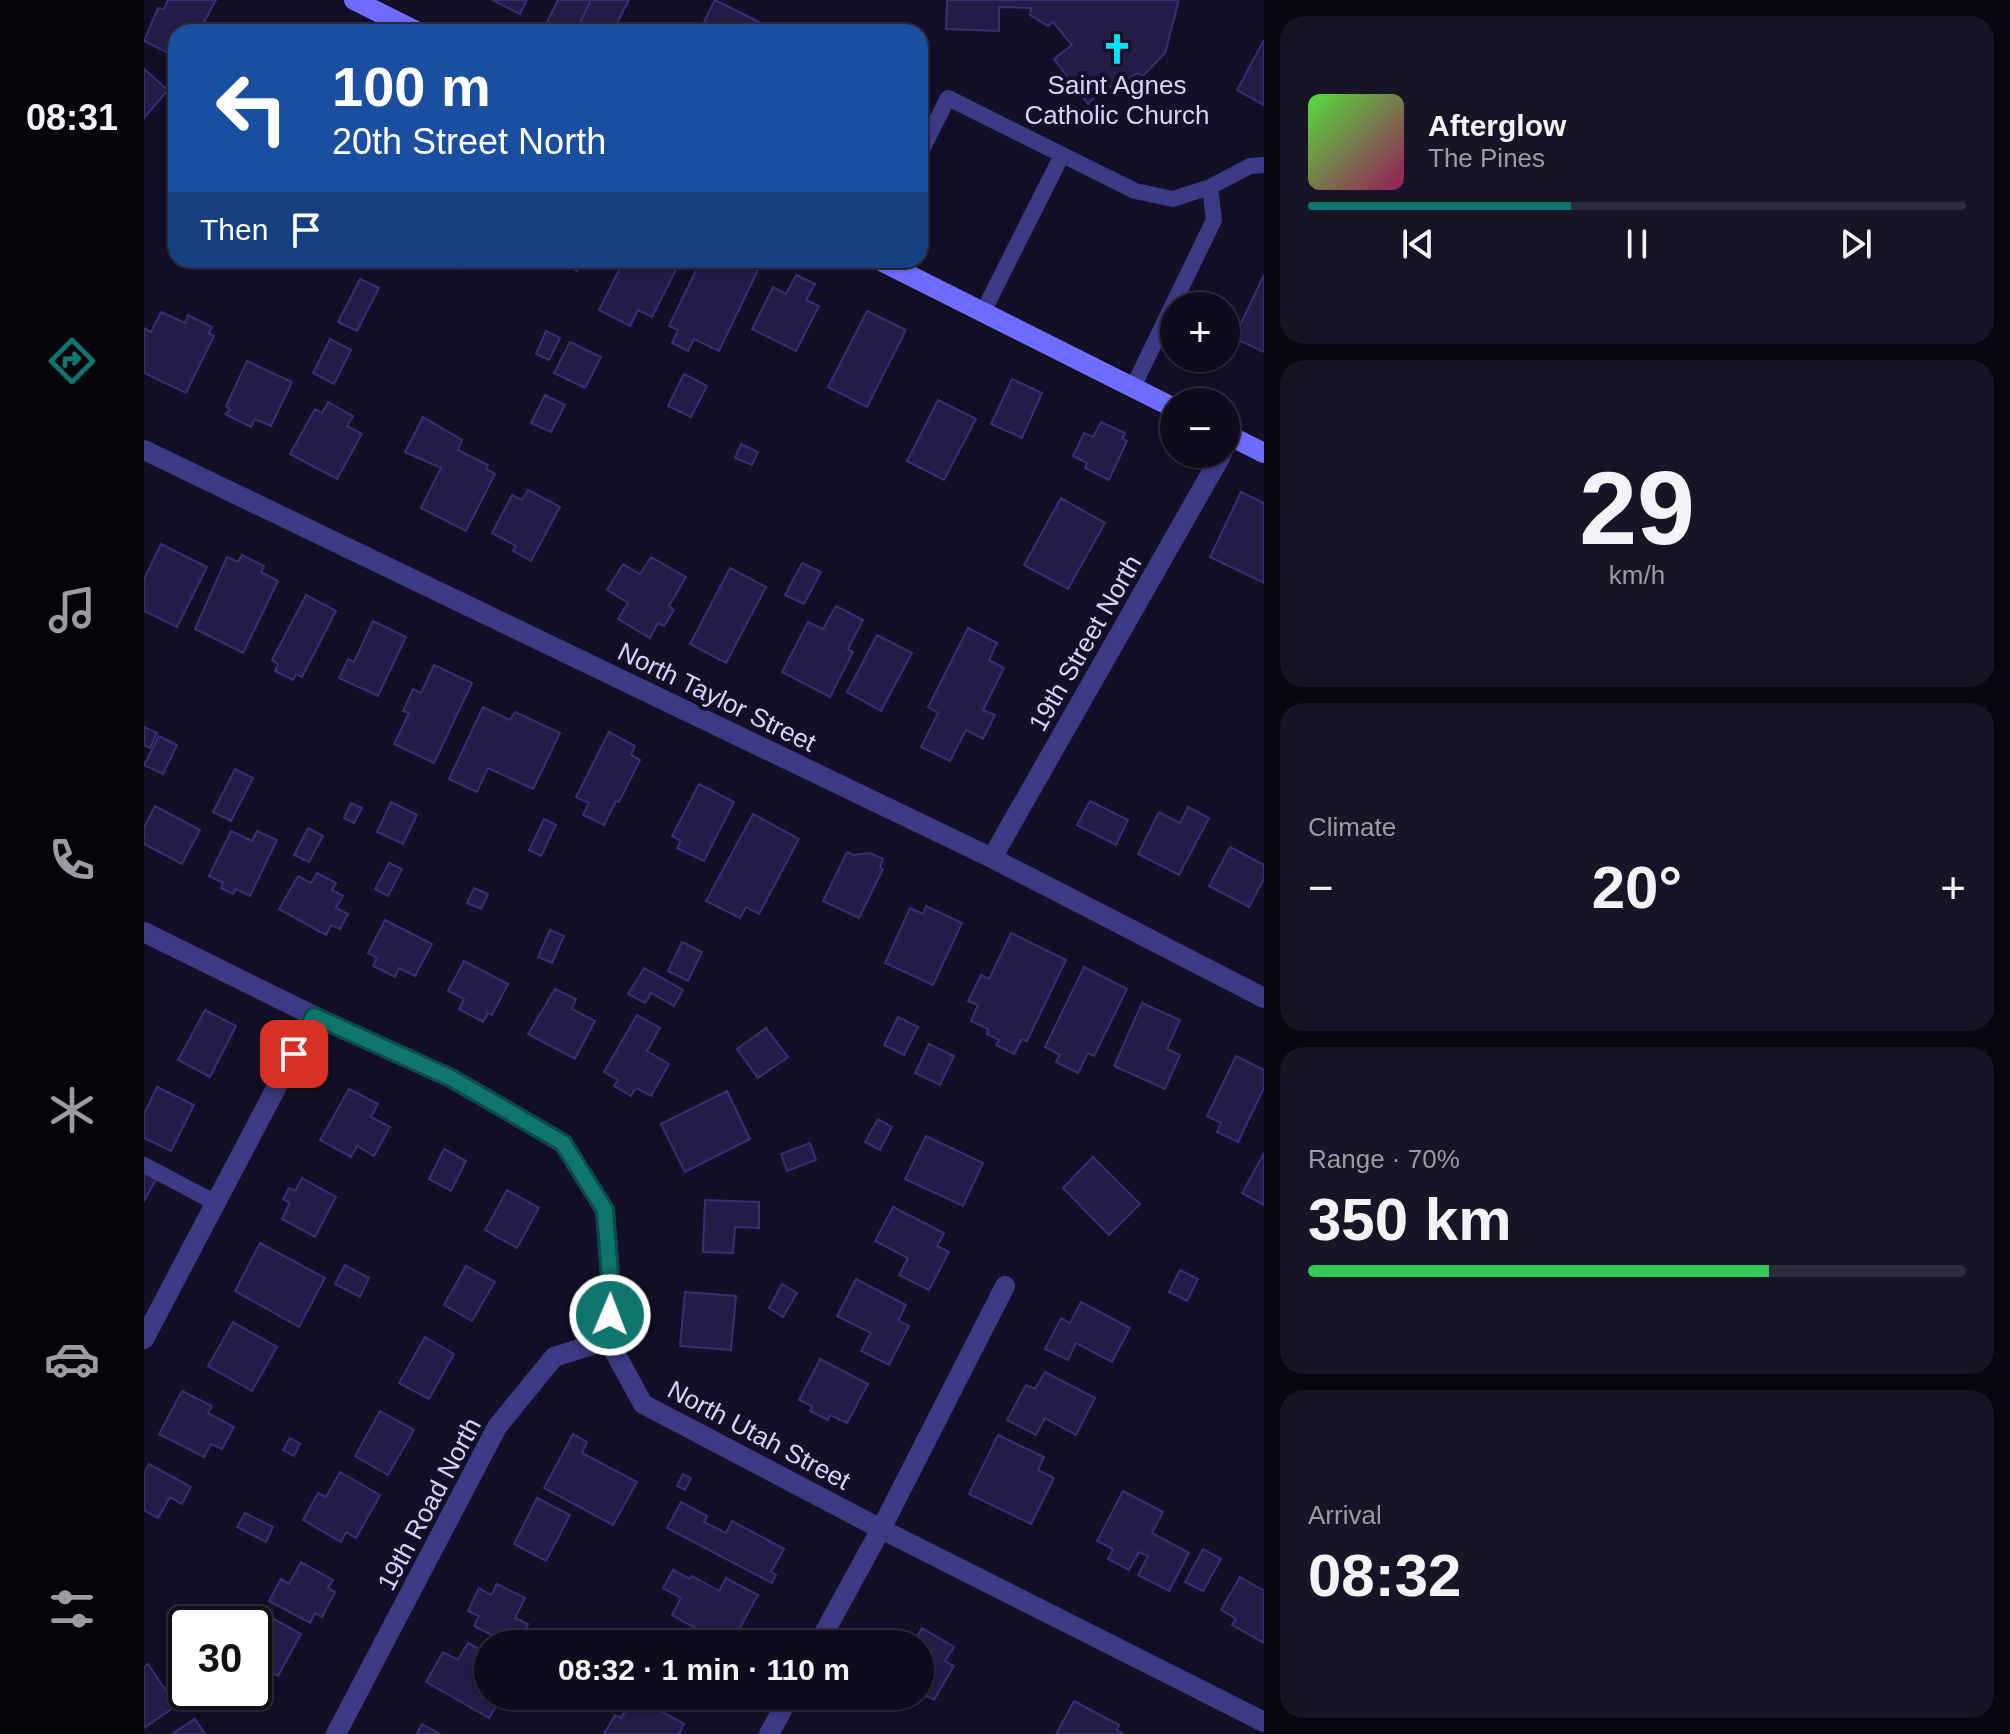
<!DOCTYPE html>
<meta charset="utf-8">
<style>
:root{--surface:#0e0b1c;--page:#171425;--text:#f1f3f6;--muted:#9b9ba3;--line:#2e2b3b;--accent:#0f766e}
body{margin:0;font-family:Arial,sans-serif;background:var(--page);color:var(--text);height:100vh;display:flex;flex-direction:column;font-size:30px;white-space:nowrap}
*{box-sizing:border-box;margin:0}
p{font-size:26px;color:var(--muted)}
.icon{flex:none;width:44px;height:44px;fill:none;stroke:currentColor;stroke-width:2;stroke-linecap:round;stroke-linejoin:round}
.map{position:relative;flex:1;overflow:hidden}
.sheet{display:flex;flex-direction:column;gap:16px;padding:16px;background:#08060f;width:746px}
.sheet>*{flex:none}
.guide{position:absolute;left:24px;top:24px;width:760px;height:244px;border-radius:24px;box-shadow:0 2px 6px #0004,0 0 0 2px var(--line);background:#1a4fa0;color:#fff;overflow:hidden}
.buttons{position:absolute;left:1016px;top:292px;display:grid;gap:16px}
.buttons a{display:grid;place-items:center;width:80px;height:80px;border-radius:50%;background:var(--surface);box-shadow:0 2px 6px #0004,0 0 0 2px var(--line);font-size:40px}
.speed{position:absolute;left:24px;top:1606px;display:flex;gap:16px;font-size:40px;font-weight:700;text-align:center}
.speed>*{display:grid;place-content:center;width:104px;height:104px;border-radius:50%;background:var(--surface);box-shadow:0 2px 6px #0004,0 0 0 2px var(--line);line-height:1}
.speed .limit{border:4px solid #111;border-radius:12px;background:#fff;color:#111}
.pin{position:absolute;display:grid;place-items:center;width:68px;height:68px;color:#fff;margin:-34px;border-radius:16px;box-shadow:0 4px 12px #0006}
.me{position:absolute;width:88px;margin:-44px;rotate:1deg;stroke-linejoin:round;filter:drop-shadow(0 0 6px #0008)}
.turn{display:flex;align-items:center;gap:28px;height:168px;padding:0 32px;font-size:36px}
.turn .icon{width:104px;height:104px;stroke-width:2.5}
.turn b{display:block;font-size:56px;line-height:68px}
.then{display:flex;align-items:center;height:76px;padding:0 32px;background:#0003;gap:16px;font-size:30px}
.big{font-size:60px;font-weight:700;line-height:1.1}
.sheet .widget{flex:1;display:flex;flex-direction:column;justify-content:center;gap:12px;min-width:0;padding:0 28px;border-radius:24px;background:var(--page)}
.sheet .dial{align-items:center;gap:0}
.dial b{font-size:104px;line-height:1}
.song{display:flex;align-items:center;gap:24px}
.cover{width:96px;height:96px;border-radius:12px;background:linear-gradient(135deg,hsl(110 70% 55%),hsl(330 70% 35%))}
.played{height:8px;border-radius:4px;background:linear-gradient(90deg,var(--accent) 40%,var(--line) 40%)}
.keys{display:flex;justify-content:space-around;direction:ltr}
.heat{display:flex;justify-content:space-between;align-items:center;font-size:44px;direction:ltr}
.charge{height:12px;border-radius:6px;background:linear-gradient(90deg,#34c759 70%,var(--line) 0)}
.trip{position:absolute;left:330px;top:1630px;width:460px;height:80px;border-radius:40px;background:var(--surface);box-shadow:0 2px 6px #0004,0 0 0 2px var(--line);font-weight:700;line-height:80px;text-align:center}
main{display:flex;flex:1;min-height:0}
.tabs{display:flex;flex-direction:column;width:144px;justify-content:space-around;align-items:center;background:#06040b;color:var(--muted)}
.tabs .icon{width:56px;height:56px}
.tabs .selected{color:var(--accent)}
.tabs b{font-size:36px;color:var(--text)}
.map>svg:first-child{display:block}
.building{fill:#241b47;stroke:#3b2d73;stroke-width:2}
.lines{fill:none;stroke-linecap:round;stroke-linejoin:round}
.lane{stroke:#3d3a85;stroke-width:16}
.street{stroke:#3d3a85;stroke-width:20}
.secondary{stroke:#6f6bff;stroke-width:20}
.route-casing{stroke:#0a4d48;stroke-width:20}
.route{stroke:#0f766e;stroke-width:14}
.labels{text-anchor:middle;stroke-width:8;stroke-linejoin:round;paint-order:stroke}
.poi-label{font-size:26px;fill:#d9d4ff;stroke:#130f26}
.street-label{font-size:26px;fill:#d9d4ff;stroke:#130f26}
</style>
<main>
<nav class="tabs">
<b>08:31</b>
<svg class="icon selected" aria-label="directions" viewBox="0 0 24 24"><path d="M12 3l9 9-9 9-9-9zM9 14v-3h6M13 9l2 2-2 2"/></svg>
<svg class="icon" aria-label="music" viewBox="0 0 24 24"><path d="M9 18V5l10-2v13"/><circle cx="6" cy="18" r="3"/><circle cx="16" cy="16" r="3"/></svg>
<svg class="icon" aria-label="phone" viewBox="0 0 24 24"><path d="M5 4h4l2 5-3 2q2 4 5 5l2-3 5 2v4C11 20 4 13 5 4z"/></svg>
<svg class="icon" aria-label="climate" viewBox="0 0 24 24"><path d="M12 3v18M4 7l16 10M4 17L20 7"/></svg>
<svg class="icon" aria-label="car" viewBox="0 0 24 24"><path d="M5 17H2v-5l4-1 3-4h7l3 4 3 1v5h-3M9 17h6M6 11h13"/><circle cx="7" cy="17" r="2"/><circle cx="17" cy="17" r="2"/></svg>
<svg class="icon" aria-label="filters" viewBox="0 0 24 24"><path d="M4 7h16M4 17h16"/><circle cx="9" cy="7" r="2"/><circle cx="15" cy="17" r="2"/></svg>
</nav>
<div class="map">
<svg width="1120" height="1734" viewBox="0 0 1120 1734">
<rect width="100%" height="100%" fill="#130f26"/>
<path class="building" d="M 24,0 L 72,0 L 60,22 L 67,24 L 64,32 L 32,32 L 32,57 L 0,41 L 14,8 L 20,9 Z
M 348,0 L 383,0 L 376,14 Z
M 414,0 L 447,0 L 431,32 L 398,32 Z
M 447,0 L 485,0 L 468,32 L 431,32 Z
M 571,0 L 615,22 L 610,32 L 555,32 Z
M 803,0 L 1035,0 L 1021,53 L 999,76 L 993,73 L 970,91 L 964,84 L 944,104 L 910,59 L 928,45 L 909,22 L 904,26 L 886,15 L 887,8 L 855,7 L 855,31 L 802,29 Z
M 1120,40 L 1120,105 L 1093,90 Z
M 0,69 L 24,90 L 0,118 Z
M 299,260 L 322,260 L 318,269 Z
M 411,260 L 438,260 L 433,271 Z
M 480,260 L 537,260 L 508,317 L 494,310 L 486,326 L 455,310 Z
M 557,260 L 599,260 L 615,268 L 575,351 L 550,339 L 544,351 L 528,343 L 534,330 L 525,326 Z
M 652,275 L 671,284 L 662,300 L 675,306 L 652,351 L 608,329 L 629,287 L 642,294 Z
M 1120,275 L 1120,352 L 1090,338 Z
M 216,279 L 235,288 L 213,331 L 194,322 Z
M 723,311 L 762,330 L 723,407 L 684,387 Z
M 17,312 L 41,323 L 44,315 L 68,327 L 65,333 L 70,336 L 42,393 L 0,373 L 0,328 L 7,332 Z
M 402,331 L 416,338 L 405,360 L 392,354 Z
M 186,339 L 207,350 L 190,384 L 169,373 Z
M 426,342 L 457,357 L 441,388 L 410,373 Z
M 103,361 L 148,382 L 127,426 L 111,419 L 107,427 L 81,414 L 86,410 L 82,406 Z
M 540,374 L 563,386 L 547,417 L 524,406 Z
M 868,379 L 898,393 L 878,438 L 847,424 Z
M 401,395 L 421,405 L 407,432 L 387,423 Z
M 794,400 L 832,419 L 800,480 L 763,461 Z
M 184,402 L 209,416 L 203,426 L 218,434 L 193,479 L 146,454 L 171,409 L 178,413 Z
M 279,417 L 318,440 L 314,450 L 344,465 L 342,469 L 351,474 L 322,531 L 277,508 L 297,468 L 261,452 Z
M 957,422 L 981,433 L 978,439 L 983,441 L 965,480 L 941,468 L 943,463 L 929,456 L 940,433 L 949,437 Z
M 597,444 L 614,452 L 608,465 L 591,458 Z
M 384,490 L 416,507 L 387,561 L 369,551 L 372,546 L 348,533 L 368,495 L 378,500 Z
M 1097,492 L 1120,503 L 1120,583 L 1066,557 Z
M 917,498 L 961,523 L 924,589 L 880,565 Z
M 17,544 L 63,567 L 33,627 L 0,611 L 0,579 Z
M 98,555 L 120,566 L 117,572 L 134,581 L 99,653 L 51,629 L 83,557 L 94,562 Z
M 507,557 L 542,577 L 525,606 L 530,610 L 520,626 L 514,623 L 506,638 L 474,619 L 484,603 L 463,590 L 479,564 L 496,574 Z
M 658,563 L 677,572 L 660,604 L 641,595 Z
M 586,568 L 622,587 L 582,663 L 546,644 Z
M 162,595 L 192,611 L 158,677 L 152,674 L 149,680 L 131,671 L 134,664 L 128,660 Z
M 692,606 L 719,620 L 704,649 L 709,652 L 686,697 L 638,672 L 664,622 L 679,629 Z
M 229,621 L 262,637 L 234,696 L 195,678 L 204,659 L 210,662 Z
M 824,628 L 853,643 L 845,660 L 860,668 L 839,710 L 851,715 L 839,739 L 822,730 L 806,761 L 777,747 L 794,713 L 784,707 Z
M 733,635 L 768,653 L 737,711 L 703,692 Z
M 290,665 L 328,683 L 290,763 L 250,744 L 265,713 L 259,711 L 269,689 L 277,693 Z
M 339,707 L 366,720 L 371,712 L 416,733 L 389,789 L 344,768 L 333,792 L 305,779 Z
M 0,727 L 13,733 L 6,748 L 0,745 Z
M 465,732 L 491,746 L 487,755 L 496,760 L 475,802 L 472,801 L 460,825 L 439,815 L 445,803 L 432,797 Z
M 15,736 L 33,745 L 19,774 L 0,765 Z
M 91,769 L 109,778 L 87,821 L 69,812 Z
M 555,784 L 590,802 L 560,861 L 533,848 L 537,841 L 528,836 Z
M 946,801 L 984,820 L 972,845 L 933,825 Z
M 247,802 L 273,815 L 259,844 L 233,832 Z
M 207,803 L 218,808 L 210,823 L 200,818 Z
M 11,806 L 56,830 L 38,864 L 0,844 L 0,827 Z
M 1044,807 L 1065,818 L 1035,875 L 994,854 L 1015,812 L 1036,823 Z
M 609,814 L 655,839 L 615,914 L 602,907 L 596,918 L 562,901 Z
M 400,819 L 412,825 L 397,856 L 385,850 Z
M 164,828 L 179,836 L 165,862 L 150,855 Z
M 87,831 L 108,841 L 113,831 L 133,840 L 106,896 L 92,889 L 89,894 L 77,888 L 79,883 L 65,876 Z
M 1086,847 L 1120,865 L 1120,879 L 1105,907 L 1065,886 Z
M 703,852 L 709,855 L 726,853 L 739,859 L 736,867 L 739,869 L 715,918 L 679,901 Z
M 245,863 L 258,869 L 244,896 L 231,889 Z
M 173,873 L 192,883 L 188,890 L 199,896 L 192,908 L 204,914 L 196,929 L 187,925 L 182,935 L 135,909 L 154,876 L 167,883 Z
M 330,888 L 344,894 L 337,909 L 323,903 Z
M 782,906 L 818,923 L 789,985 L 741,963 L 766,908 L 779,914 Z
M 241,920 L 288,944 L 271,976 L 255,968 L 251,977 L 229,966 L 233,958 L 224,953 Z
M 406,930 L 420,936 L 408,963 L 394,957 Z
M 867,933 L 922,960 L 883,1041 L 878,1039 L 870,1054 L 852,1045 L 855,1040 L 843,1034 L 844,1029 L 827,1021 L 834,1005 L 824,1001 L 837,975 L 845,979 Z
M 538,942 L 558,952 L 544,981 L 524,971 Z
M 320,961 L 364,984 L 348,1015 L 344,1013 L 339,1022 L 315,1009 L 320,999 L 304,991 Z
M 940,967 L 983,989 L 950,1056 L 944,1053 L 934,1073 L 912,1062 L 916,1055 L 901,1047 Z
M 500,968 L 539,990 L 530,1006 L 507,993 L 501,1003 L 484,994 Z
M 411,989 L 432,999 L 428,1009 L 451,1021 L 431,1059 L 384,1034 Z
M 998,1003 L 1036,1020 L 1023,1049 L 1036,1055 L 1021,1089 L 970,1066 Z
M 61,1010 L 92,1026 L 66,1077 L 34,1060 Z
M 493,1015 L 516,1028 L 503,1051 L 525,1064 L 507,1096 L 492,1088 L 487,1096 L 470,1086 L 474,1080 L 460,1072 Z
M 754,1017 L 774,1027 L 760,1055 L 740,1045 Z
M 622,1028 L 644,1057 L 614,1078 L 593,1049 Z
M 785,1044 L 810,1056 L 796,1085 L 771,1073 Z
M 1092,1056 L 1120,1070 L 1120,1088 L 1094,1142 L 1073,1132 L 1077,1123 L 1063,1116 Z
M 13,1087 L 50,1105 L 27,1151 L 0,1138 L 0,1114 Z
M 205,1089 L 234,1104 L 227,1117 L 246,1127 L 230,1156 L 213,1146 L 207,1157 L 176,1140 Z
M 583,1091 L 606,1139 L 541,1172 L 517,1124 Z
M 734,1119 L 748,1127 L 736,1150 L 721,1142 Z
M 782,1136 L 839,1163 L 819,1206 L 761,1179 Z
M 666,1143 L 672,1160 L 643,1171 L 637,1154 Z
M 300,1149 L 322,1161 L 307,1191 L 285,1179 Z
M 1120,1153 L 1120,1205 L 1098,1193 Z
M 949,1157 L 996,1204 L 965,1235 L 919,1188 Z
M 0,1171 L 13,1178 L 0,1201 Z
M 158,1178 L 192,1197 L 171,1237 L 138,1219 L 146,1203 L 139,1199 L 145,1188 L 151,1191 Z
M 363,1190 L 395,1208 L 373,1248 L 341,1230 Z
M 561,1200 L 615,1202 L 615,1228 L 591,1227 L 589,1253 L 559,1252 Z
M 749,1207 L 800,1233 L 793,1246 L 805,1252 L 785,1290 L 755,1275 L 764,1258 L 731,1241 Z
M 116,1243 L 181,1278 L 155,1327 L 91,1291 Z
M 201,1265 L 225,1278 L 216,1297 L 191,1284 Z
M 322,1266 L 351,1282 L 328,1321 L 300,1305 Z
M 1036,1270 L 1054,1279 L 1043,1301 L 1025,1292 Z
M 712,1279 L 762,1305 L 754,1321 L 765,1326 L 745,1365 L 717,1351 L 727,1333 L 693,1316 Z
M 638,1284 L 653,1293 L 639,1317 L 625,1308 Z
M 541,1292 L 592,1296 L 587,1350 L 536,1346 Z
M 937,1302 L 986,1328 L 968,1362 L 932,1343 L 924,1360 L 901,1349 L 917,1318 L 926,1323 Z
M 89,1322 L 133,1347 L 108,1391 L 64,1366 Z
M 281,1337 L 310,1354 L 285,1399 L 255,1383 Z
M 676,1359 L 724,1384 L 703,1423 L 686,1415 L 684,1420 L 666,1411 L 668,1406 L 655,1400 Z
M 901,1372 L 951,1398 L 932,1435 L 901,1418 L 892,1435 L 863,1420 L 882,1385 L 891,1389 Z
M 38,1391 L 68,1406 L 64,1413 L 90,1427 L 78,1449 L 67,1444 L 60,1457 L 15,1434 Z
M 236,1411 L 270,1430 L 244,1475 L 211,1456 Z
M 429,1434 L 443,1442 L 438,1453 L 493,1482 L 469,1525 L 400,1488 Z
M 854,1435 L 900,1457 L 894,1470 L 910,1478 L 887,1524 L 825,1494 Z
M 146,1438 L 156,1444 L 150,1456 L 139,1450 Z
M 5,1464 L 47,1487 L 38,1504 L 26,1497 L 14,1518 L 0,1510 L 0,1473 Z
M 196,1472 L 236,1495 L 212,1538 L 202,1532 L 197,1542 L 159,1520 L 174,1493 L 182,1497 Z
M 539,1474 L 547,1478 L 541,1490 L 533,1486 Z
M 979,1491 L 1019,1512 L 1008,1533 L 1045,1553 L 1025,1591 L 994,1575 L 1004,1556 L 995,1552 L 985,1570 L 964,1559 L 969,1549 L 953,1541 Z
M 393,1498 L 426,1515 L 402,1561 L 370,1544 Z
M 537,1502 L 563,1516 L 560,1522 L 582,1533 L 588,1521 L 640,1549 L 627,1572 L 632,1575 L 628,1583 L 523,1528 Z
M 101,1513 L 129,1527 L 122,1542 L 93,1527 Z
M 1059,1549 L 1077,1559 L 1059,1591 L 1041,1582 Z
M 157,1562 L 189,1580 L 184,1588 L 191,1592 L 178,1617 L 171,1613 L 166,1623 L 125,1601 L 137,1579 L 145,1584 Z
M 529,1570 L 546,1579 L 548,1576 L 575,1591 L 582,1578 L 614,1595 L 587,1644 L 580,1644 L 528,1615 L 537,1598 L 519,1588 Z
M 1096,1577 L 1120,1591 L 1120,1643 L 1088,1625 L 1092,1619 L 1077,1610 Z
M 353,1584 L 381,1598 L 371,1618 L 384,1624 L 374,1644 L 366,1644 L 330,1626 L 335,1616 L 324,1611 L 335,1588 L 347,1595 Z
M 116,1615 L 127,1621 L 128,1618 L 157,1634 L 134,1676 L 110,1663 L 110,1651 L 115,1641 L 110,1639 L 110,1625 Z
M 778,1628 L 810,1647 L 801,1661 L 810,1666 L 790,1700 L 776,1692 L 776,1644 L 768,1644 Z
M 324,1643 L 344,1654 L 344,1696 L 358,1696 L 345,1718 L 282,1682 L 299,1652 L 314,1660 Z
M 4,1664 L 32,1706 L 0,1728 L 0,1667 Z
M 490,1696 L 540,1724 L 535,1734 L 460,1734 L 471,1715 L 477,1718 Z
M 930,1701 L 975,1725 L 973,1730 L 980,1734 L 912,1734 Z
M 51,1719 L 61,1734 L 28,1734 Z
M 278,1724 L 296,1734 L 273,1734 Z"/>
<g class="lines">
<path class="lane" d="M 776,153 L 804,98 L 991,191 L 1029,199 L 1066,187 L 1106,166 L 1120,165
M 839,312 L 918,155
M 989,387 L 1070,220 L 1066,187
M 0,1165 L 72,1203"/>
<path class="street" d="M 0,450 L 848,858 L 1120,998
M 848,858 L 1078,454
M 0,932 L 170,1016 L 307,1078 L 419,1143 L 461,1210 L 467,1290 L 464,1340 L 499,1404 L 737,1529 L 1120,1722
M 0,1339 L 170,1016
M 674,1644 L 737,1529 L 861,1286
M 192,1734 L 353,1427 L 410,1357 L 464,1340
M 625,1734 L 646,1696"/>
<path class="secondary" d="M 210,0 L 274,32
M 735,260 L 1030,408
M 1082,434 L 1120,453"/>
</g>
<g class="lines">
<defs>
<path id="route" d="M 150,1054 L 170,1016 L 307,1078 L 419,1143 L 461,1210 L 467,1290 L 466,1315"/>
</defs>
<use href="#route" class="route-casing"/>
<use href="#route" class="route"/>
</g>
<defs>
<symbol id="church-bare" viewBox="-9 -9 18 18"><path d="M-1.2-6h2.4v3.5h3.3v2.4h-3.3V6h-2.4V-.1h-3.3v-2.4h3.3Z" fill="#00e5ff" stroke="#130f26" stroke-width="2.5" paint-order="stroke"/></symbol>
</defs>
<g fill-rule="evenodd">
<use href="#church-bare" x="951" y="27" width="44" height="44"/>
</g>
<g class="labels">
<g class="poi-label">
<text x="973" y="94">Saint Agnes<tspan x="973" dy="30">Catholic Church</tspan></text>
</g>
<g class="street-label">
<text transform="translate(941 643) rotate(-60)" y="9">19th Street North</text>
<text transform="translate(573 697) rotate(26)" y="9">North Taylor Street</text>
<text transform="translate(615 1435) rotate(28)" y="9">North Utah Street</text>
<text transform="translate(285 1504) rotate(-62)" y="9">19th Road North</text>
</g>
</g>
</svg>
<div class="buttons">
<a>+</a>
<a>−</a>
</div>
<div class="speed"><div class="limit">30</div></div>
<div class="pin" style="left:150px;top:1054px;background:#d93025"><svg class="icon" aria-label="arrive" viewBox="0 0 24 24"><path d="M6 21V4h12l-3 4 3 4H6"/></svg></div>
<svg class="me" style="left:466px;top:1315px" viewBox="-20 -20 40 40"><circle r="17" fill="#0f766e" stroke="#fff" stroke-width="3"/><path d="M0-11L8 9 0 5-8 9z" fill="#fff"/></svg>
<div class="trip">08:32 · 1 min · 110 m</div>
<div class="guide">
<div class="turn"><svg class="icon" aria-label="left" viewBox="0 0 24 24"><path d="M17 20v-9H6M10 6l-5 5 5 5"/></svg><div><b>100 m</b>20th Street North</div></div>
<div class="then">Then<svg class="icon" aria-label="arrive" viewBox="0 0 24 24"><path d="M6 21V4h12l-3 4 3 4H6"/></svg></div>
</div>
</div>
<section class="sheet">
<div class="widget">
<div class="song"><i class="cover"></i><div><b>Afterglow</b><p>The Pines</p></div></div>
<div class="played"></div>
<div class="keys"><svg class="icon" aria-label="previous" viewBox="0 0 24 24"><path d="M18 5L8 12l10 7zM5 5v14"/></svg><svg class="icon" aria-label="pause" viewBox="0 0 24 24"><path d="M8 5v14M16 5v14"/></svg><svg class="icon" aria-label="next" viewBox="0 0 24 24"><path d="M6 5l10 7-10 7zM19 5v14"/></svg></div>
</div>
<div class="widget dial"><b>29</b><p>km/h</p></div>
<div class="widget"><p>Climate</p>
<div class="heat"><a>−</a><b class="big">20°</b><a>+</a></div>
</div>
<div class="widget"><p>Range · 70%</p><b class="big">350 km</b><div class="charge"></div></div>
<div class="widget"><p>Arrival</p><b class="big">08:32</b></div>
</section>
</main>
